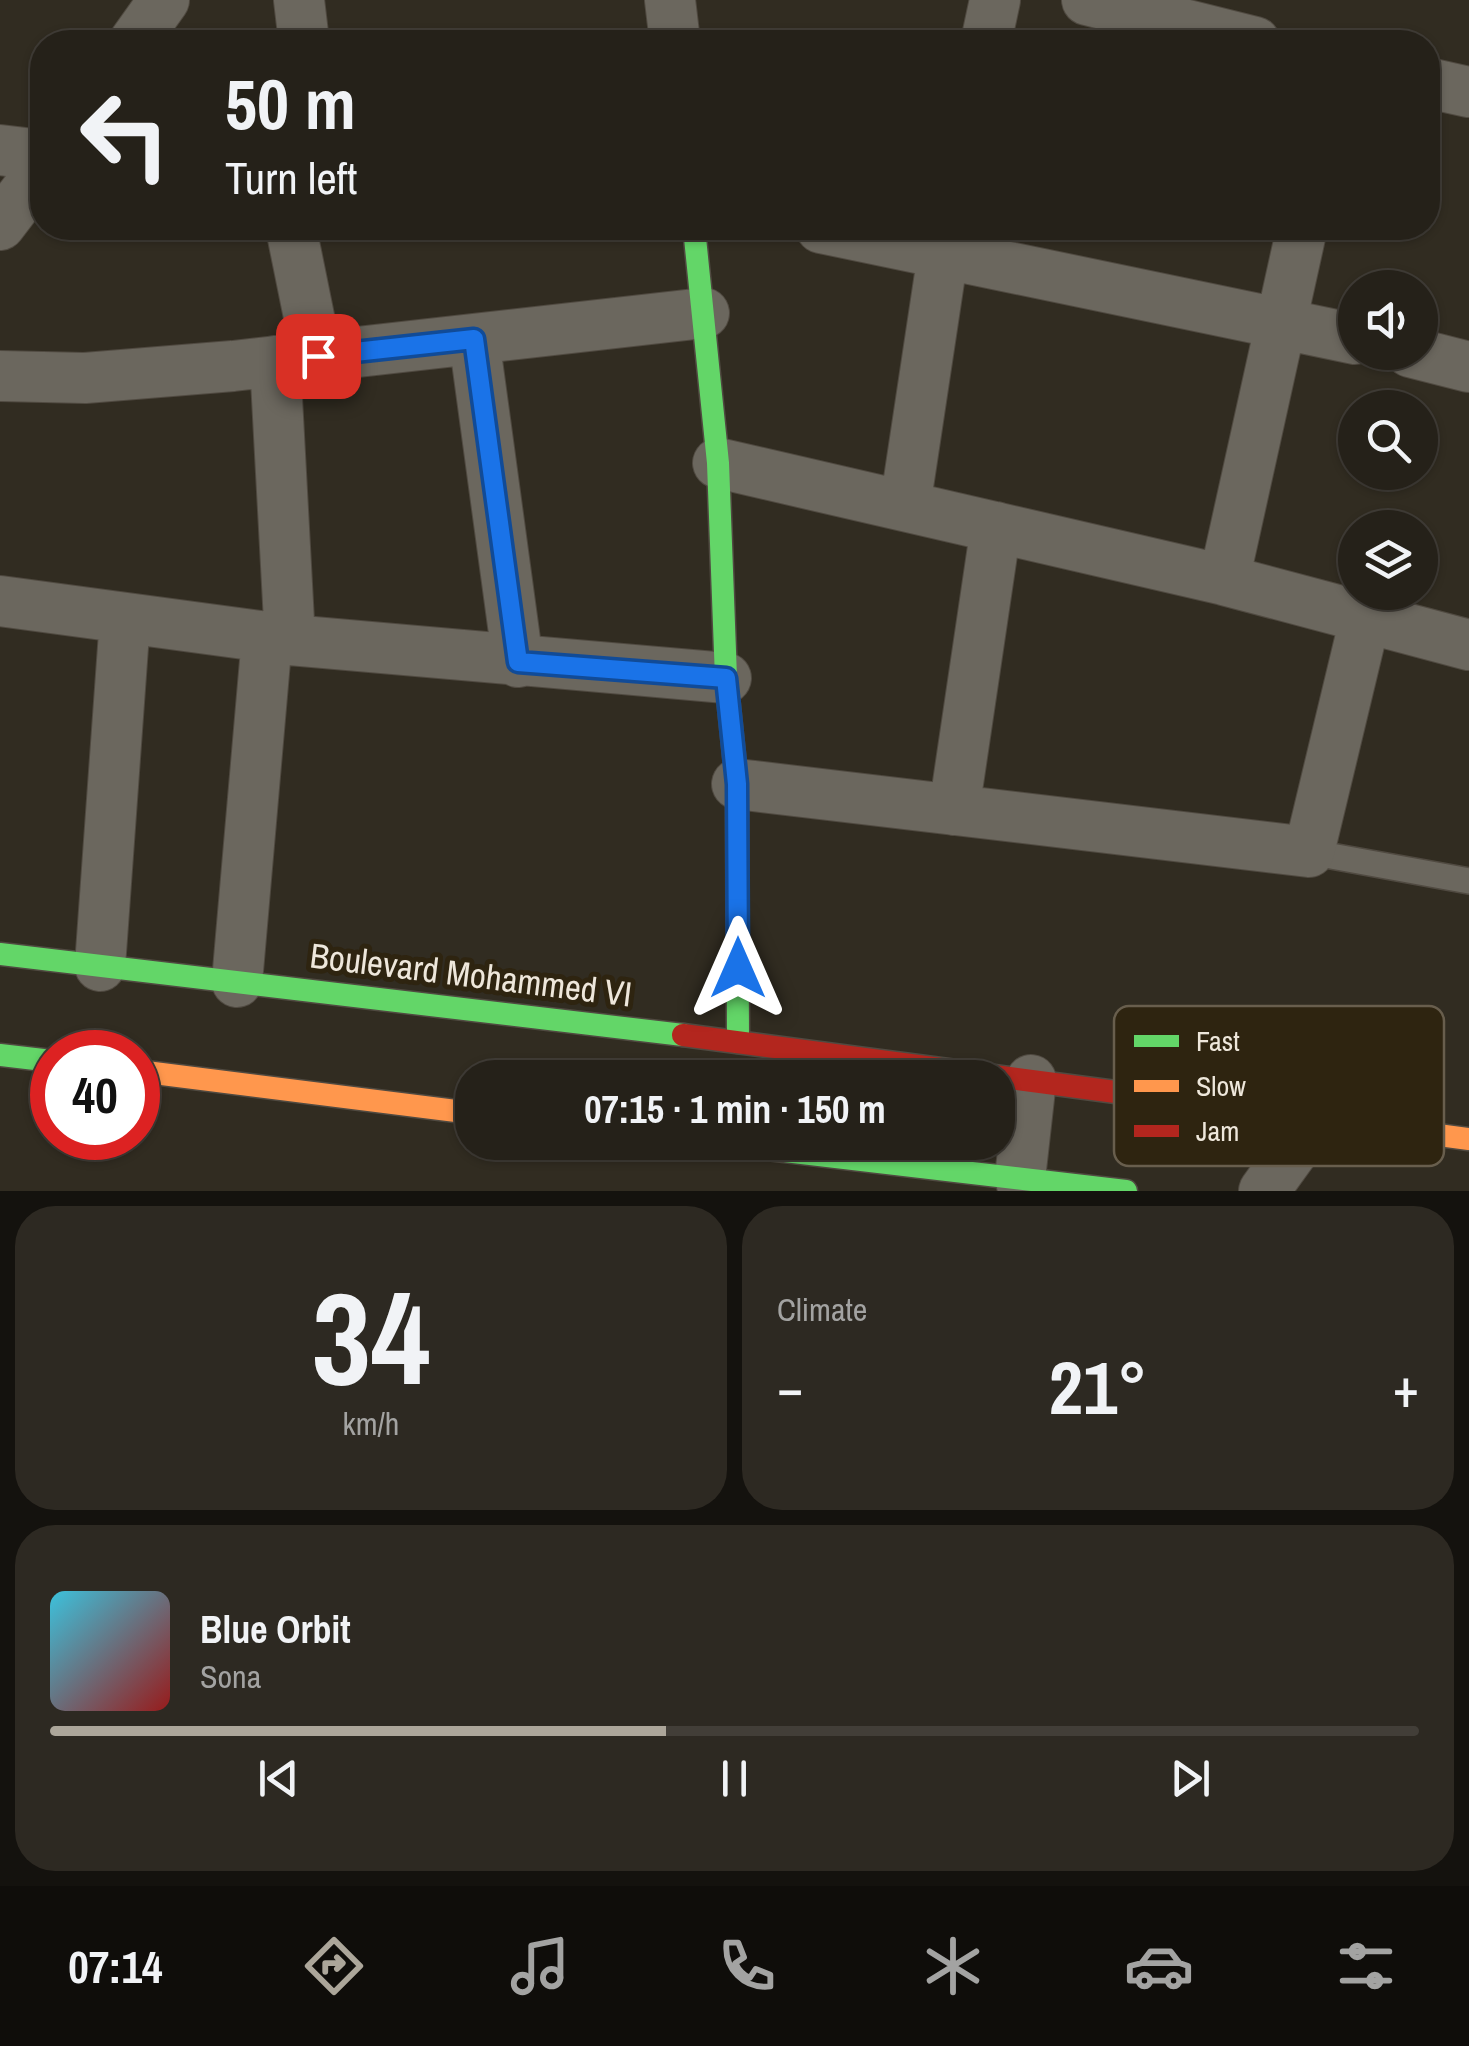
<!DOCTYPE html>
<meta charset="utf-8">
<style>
:root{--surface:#252119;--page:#2d2922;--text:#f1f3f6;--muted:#a3a3a2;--line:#423e38;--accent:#aca69a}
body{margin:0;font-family:"Archivo Narrow",sans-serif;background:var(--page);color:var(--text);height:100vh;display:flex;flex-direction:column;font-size:38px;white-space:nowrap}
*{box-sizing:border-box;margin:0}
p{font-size:32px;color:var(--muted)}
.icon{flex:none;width:55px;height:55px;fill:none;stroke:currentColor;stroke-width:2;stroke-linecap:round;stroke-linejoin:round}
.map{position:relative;height:1191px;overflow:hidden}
.sheet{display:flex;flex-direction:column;gap:15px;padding:15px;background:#14120e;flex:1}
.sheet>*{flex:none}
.banner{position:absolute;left:30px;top:30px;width:1410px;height:210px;border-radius:40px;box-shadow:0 2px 8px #0004,0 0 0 2px var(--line);background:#252119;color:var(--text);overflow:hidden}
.fabs{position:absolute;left:1338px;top:270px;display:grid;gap:20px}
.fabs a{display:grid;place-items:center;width:100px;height:100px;border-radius:50%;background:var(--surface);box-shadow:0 2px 8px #0004,0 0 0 2px var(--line);font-size:50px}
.speed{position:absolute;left:30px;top:1030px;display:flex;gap:20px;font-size:50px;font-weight:700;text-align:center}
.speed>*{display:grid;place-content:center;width:130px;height:130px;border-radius:50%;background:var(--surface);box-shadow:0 2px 8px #0004,0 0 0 2px var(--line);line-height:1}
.speed .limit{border:15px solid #d22;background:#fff;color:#111}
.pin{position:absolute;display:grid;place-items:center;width:85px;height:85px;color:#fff;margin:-42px;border-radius:20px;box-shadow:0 5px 15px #0006}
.me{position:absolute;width:110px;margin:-55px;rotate:0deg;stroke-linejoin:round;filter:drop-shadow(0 0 8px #0008)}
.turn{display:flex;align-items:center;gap:35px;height:210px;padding:0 30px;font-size:45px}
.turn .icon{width:130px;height:130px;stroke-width:2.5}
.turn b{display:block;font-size:70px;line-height:85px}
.big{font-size:75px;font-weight:700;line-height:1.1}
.sheet .card{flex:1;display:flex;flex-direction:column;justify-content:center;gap:15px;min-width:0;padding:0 35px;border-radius:40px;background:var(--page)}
.sheet .dial{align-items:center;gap:0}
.dial b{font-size:130px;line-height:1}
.song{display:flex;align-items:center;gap:30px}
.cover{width:120px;height:120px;border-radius:15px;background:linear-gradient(135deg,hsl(190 70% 55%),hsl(0 70% 35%))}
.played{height:10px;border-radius:5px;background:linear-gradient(90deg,var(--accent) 45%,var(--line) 45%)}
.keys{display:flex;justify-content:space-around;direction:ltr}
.heat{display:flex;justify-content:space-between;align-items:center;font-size:55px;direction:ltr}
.sheet .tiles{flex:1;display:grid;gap:15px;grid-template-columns:1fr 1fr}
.card:last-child{grid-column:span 2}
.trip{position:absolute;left:455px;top:1060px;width:560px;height:100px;border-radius:40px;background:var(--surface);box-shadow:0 2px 8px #0004,0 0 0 2px var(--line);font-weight:700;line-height:100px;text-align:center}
.tabs{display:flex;height:160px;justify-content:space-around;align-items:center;background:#0f0d0a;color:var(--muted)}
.tabs .icon{width:70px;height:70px}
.tabs .on{color:var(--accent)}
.tabs b{font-size:45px;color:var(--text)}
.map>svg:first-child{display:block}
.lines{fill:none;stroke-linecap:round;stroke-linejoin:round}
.lane-casing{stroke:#504a41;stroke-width:28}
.street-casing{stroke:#504a41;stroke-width:52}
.fast-casing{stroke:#504a41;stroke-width:25}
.slow-casing{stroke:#504a41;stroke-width:25}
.jam-casing{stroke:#504a41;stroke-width:25}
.lane{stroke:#6b675e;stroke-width:25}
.street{stroke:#6b675e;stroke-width:50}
.fast{stroke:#63d668;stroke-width:22}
.slow{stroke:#ff974d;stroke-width:22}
.jam{stroke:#b3261e;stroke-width:22}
.route-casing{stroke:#114b97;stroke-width:25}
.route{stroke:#1a73e8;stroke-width:18}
.labels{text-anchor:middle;stroke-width:10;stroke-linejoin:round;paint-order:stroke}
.street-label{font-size:35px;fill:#eee7db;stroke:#2e2410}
.key{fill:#2e2410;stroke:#685e4d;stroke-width:2.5}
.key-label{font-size:28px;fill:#eee7db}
</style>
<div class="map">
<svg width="1469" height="1191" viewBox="0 0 1469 1191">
<rect width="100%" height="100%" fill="#312c21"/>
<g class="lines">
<defs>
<path id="lane" d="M 1309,852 L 1469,881"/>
<path id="street" d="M 299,0 L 304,42
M 670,0 L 675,42
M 1087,0 L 1255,42
M 134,42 L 164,0
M 986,42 L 995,0
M 1428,83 L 1469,92
M 0,150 L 42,155
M 0,225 L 42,170
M 291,228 L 317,356
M 821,228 L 1355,339
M 474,339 L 518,662
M 1410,352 L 1469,367
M 275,361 L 290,640
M 0,376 L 85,378 L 233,366 L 704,313
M 718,463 L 1224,580 L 1469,645
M 905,506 L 947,228
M 1224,580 L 1302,228
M 0,601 L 290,640 L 726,678
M 737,784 L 1309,852 L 1365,619
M 954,810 L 996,527
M 100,966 L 125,619
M 237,982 L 267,638
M 1024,1191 L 1020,1178 L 1031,1080
M 1264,1191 L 1316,1119"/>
<path id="fast" d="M 694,228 L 718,463 L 726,678 L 737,784 L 738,1042
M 0,954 L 683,1035
M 0,1055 L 52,1061
M 706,1142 L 1126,1191"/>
<path id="slow" d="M 138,1071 L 472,1113
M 1146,1096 L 1469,1139"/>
<path id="jam" d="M 683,1035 L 1146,1096"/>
</defs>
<use href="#lane" class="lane-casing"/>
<use href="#street" class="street-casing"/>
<use href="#fast" class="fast-casing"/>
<use href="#slow" class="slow-casing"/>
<use href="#jam" class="jam-casing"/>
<use href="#lane" class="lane"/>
<use href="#street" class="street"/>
<use href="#fast" class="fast"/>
<use href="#slow" class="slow"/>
<use href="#jam" class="jam"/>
</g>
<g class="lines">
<defs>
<path id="route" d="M 318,356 L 474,339 L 518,662 L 726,678 L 737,784 L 738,968"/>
</defs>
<use href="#route" class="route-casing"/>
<use href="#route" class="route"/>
</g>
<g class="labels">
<g class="street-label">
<text transform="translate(471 975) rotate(7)" y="12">Boulevard Mohammed VI</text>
</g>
</g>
<rect x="1114" y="1006" width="330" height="160" rx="15" class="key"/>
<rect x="1134" y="1035" width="45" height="12" fill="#63d668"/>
<rect x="1134" y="1080" width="45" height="12" fill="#ff974d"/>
<rect x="1134" y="1125" width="45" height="12" fill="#b3261e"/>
<g class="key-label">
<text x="1196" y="1051">Fast</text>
<text x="1196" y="1096">Slow</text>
<text x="1196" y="1141">Jam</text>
</g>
</svg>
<div class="fabs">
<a><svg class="icon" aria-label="sound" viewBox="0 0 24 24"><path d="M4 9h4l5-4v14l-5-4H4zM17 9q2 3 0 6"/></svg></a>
<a><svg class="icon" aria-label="search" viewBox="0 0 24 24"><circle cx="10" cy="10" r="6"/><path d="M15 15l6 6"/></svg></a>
<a><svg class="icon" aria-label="layers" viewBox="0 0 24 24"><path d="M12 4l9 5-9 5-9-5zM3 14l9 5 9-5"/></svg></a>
</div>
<div class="speed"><div class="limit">40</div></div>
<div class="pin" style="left:318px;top:356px;background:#d93025"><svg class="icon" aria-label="arrive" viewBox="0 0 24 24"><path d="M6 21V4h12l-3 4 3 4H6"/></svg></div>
<svg class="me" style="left:738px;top:968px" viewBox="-20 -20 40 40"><path d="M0-17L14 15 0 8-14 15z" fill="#1a73e8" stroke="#fff" stroke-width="4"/></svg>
<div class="trip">07:15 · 1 min · 150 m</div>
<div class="banner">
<div class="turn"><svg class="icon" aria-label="left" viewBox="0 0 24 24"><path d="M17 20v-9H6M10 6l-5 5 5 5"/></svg><div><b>50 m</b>Turn left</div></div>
</div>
</div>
<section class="sheet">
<div class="tiles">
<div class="card dial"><b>34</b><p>km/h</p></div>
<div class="card"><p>Climate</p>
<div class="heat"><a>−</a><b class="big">21°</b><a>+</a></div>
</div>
<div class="card">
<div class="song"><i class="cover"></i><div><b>Blue Orbit</b><p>Sona</p></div></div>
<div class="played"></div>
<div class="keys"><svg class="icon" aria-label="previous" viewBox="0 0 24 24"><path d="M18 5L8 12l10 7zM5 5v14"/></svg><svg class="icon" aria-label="pause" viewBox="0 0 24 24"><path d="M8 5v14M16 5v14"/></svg><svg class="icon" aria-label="next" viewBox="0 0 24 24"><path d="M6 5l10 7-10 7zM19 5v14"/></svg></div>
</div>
</div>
</section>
<nav class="tabs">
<b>07:14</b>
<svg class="icon on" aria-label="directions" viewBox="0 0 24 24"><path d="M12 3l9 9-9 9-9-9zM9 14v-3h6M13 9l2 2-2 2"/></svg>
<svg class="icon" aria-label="music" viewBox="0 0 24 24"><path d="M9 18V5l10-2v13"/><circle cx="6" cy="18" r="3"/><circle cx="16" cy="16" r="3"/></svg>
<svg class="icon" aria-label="phone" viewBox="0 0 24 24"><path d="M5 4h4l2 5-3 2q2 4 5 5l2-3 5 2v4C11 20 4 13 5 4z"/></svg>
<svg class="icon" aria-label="climate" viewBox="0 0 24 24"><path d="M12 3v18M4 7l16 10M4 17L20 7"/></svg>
<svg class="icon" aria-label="car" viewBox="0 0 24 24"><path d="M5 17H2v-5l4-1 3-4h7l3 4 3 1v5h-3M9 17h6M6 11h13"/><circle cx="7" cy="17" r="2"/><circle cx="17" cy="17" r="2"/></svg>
<svg class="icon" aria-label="filters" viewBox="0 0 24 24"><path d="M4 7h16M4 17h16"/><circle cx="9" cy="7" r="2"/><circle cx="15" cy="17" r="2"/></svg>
</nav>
